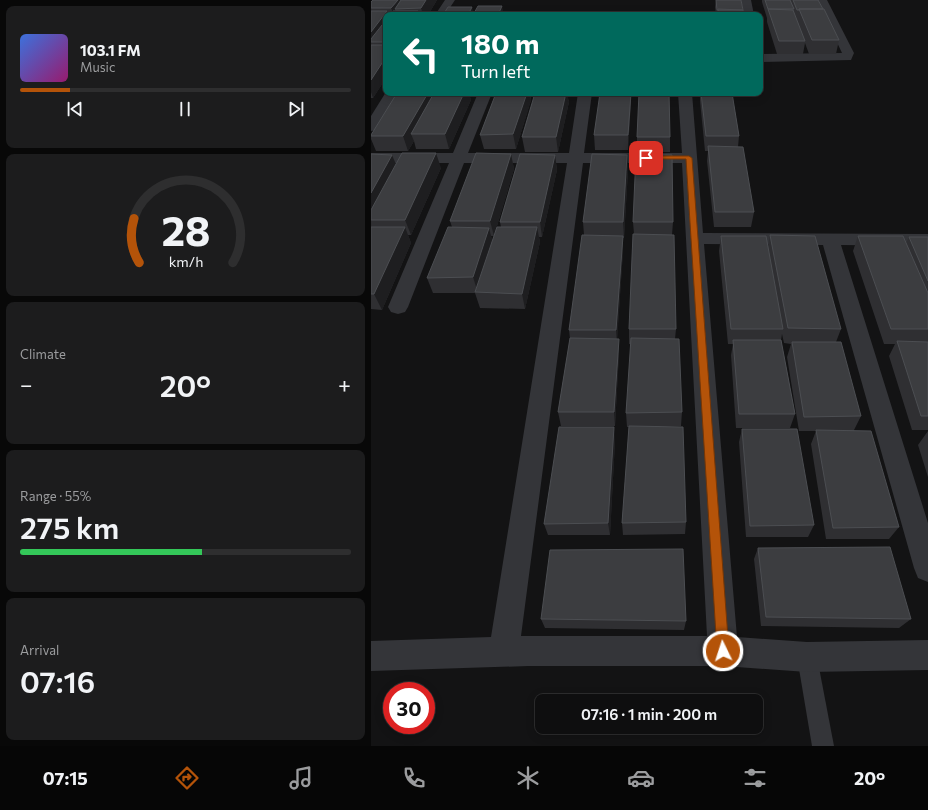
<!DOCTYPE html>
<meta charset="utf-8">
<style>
:root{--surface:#0e0e0f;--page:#1c1c1d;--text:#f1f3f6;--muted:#9b9c9e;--line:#2e2e2f;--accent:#b45309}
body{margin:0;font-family:Commissioner,sans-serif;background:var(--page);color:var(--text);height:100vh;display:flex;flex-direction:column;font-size:15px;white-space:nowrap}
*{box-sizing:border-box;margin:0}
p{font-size:13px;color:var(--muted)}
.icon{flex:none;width:22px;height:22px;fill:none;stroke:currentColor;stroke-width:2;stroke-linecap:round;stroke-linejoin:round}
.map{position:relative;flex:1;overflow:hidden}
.sheet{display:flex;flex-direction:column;gap:6px;padding:6px;background:#080808;width:371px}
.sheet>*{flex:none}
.hud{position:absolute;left:12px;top:12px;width:380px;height:84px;border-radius:8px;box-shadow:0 2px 10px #0003,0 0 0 1px var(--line);background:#00695c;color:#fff;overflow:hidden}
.speed{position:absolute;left:12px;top:682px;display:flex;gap:8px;font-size:20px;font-weight:700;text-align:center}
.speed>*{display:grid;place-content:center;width:52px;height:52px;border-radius:50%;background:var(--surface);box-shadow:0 2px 10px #0003,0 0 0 1px var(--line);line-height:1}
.speed .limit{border:6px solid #d22;background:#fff;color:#111}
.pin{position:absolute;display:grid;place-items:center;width:34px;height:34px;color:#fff;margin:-17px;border-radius:8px;box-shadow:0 2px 6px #0006}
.me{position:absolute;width:44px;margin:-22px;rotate:356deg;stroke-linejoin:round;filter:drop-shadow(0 0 3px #0008)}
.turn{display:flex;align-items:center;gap:14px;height:84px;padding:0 12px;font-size:18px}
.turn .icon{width:52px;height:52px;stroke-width:2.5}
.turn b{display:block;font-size:28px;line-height:34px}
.big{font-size:30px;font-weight:600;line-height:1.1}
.sheet .widget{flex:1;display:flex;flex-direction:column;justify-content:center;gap:6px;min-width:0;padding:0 14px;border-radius:8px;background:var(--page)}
.sheet .dial{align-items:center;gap:0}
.dial svg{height:104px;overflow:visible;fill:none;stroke:var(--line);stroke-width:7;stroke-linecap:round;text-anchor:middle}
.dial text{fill:var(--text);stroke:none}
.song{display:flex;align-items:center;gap:12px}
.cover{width:48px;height:48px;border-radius:6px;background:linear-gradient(135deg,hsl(220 70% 55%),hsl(320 70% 35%))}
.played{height:4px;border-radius:2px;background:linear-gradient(90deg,var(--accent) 15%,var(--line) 15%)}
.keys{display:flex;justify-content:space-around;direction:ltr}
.heat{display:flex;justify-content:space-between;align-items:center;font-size:22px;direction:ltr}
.charge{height:6px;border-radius:3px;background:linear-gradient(90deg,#34c759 55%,var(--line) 0)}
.trip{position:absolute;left:164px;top:694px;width:228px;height:40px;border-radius:8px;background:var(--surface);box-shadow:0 2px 10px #0003,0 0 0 1px var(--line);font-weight:600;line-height:40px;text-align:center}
.dock{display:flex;height:64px;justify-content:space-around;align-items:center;background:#060606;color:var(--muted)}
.dock .icon{width:28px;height:28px}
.dock .current{color:var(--accent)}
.dock b{font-size:18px;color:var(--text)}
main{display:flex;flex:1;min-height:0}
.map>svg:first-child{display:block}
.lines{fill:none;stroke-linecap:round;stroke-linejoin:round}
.service{fill:#343539;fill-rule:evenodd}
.minor{fill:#343539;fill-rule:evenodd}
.wall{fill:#2f2f32}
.shaded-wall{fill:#1e1e20}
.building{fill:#3c3d40;stroke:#4c4e52}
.route{fill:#b45309;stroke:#753606}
</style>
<main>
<section class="sheet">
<div class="widget">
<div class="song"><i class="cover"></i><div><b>103.1 FM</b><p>Music</p></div></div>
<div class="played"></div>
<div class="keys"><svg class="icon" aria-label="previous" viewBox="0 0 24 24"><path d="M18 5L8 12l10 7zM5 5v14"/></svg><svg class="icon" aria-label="pause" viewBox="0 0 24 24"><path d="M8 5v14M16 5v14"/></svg><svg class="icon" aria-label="next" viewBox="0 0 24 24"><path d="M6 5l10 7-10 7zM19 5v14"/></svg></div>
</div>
<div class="widget dial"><svg viewBox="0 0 100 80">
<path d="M14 69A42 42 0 1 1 86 69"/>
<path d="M14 69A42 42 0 0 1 10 35" stroke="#b45309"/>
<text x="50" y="56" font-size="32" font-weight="700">28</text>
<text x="50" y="72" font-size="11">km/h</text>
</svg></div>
<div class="widget"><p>Climate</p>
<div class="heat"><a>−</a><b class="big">20°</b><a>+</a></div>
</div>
<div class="widget"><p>Range · 55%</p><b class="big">275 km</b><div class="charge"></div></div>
<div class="widget"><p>Arrival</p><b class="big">07:16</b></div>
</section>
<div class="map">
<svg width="557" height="746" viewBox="0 0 557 746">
<rect width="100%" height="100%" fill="#131314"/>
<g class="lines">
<path class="service" d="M 436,647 L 443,650 L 446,657 L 463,746 L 441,746 L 426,657 L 429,650 Z"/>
<path class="minor" d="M 74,0 L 84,0 L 74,15 L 64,15 Z
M 370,0 L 380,0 L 383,15 L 373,15 Z
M 446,0 L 456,0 L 483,53 L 480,60 L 389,62 L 389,54 L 471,53 Z
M 15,92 L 28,93 L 5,130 L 0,131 L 0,116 Z
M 107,93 L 121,93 L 97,153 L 198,153 L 207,93 L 221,93 L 213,153 L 311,153 L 307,93 L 321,93 L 332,233 L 557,234 L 557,246 L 470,245 L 557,523 L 557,582 L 547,578 L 543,568 L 452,245 L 333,244 L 366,637 L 436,642 L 557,640 L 557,670 L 436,672 L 352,666 L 157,666 L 0,671 L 0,641 L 120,637 L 196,163 L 93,163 L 37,307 L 34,312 L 27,314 L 20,312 L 17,307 L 78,163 L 0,163 L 0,153 L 82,153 ZM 212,163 L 311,163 L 336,636 L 150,636 Z"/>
</g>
<path class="wall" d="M 2,0 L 66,0 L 57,15 L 15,15 L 15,78 L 2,98 L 0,98 L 0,2 Z
M 345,0 L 373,15 L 345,15 L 344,7 Z
M 391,0 L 447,0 L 468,40 L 465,54 L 438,54 L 434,43 L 432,54 L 406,54 L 396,22 L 396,18 L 391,2 Z
M 26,93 L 103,93 L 101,97 L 99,97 L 100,100 L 78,149 L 45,149 L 43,141 L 37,151 L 5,151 L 0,139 L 0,135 Z
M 125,93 L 163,93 L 162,97 L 160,97 L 160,100 L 145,149 L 113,149 L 109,135 Z
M 164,93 L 198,93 L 197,98 L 198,102 L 187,152 L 154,152 L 151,137 Z
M 228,93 L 260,93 L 260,101 L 257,150 L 224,150 L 223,135 L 229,97 Z
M 329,93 L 361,93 L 368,136 L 367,147 L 383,212 L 380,227 L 343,227 L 336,161 L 337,151 L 334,151 L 329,101 Z
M 266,137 L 299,137 L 299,152 L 266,152 Z
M 0,154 L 25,164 L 70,168 L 40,235 L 37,235 L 40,243 L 11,310 L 0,309 Z
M 140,154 L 143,169 L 123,236 L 120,236 L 121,241 L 130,227 L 129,222 L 184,155 L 186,170 L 171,237 L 168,237 L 169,242 L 154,309 L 109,308 L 104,293 L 62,293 L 56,278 L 81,227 L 79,221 Z
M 256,155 L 257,170 L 253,238 L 252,238 L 252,251 L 246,338 L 248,353 L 244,426 L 190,426 L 187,412 L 199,339 L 198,330 L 213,235 L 212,222 Z
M 262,222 L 302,222 L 301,235 L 305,329 L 304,339 L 311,412 L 310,426 L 282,426 L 315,522 L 314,534 L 252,535 L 251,523 L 258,427 L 256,427 L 255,413 L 260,344 L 258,344 L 258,329 L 263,234 Z
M 399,235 L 470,329 L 465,342 L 490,416 L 483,430 L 528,527 L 518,539 L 455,539 L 440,444 L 445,431 L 428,431 L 416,357 L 420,344 L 413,343 L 411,334 L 410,340 L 424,414 L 419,428 L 365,428 L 360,355 L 362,344 L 357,344 L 348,251 L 350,236 L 397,246 Z
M 487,236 L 535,243 L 538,237 L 557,237 L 557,430 L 541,430 L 518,356 L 524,344 L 513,344 L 482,251 Z
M 371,429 L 443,525 L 437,537 L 375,537 L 368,442 Z
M 557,431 L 557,477 L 547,445 Z
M 244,441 L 239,535 L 177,535 L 173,524 Z
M 387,548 L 540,619 L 528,628 L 390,626 L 383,559 Z
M 170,619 L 315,621 L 313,630 L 174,628 Z"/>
<path class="shaded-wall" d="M 27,0 L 39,0 L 24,9 L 26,15 L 23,15 L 20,8 Z
M 55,0 L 66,0 L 57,15 L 52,15 L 50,8 Z
M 131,6 L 133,15 L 127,15 Z
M 101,7 L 103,15 L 97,15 Z
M 16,11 L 17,15 L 15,15 L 15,31 L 0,42 L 0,32 Z
M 47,11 L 48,15 L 44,15 Z
M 15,57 L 15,78 L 2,98 L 0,92 L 0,80 Z
M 57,93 L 66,93 L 40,134 L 43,141 L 37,151 L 32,136 Z
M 93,93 L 98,93 L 100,100 L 78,149 L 74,134 Z
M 100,93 L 103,93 L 101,97 Z
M 156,93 L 159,93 L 160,100 L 145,149 L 142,134 Z
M 195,93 L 196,93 L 198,102 L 187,152 L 185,137 Z
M 260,93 L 260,101 L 257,150 L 257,135 Z
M 65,153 L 70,168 L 40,235 L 34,220 Z
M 140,154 L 143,169 L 123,236 L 119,221 Z
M 21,155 L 27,169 L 0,220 L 0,193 Z
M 184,155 L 186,170 L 171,237 L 169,222 Z
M 256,155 L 257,170 L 253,238 L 252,222 Z
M 34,227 L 40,243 L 11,310 L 3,294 Z
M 166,227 L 169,242 L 154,309 L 151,294 Z
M 118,228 L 122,243 L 107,293 L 102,277 Z
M 252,236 L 252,251 L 246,344 L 245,330 Z
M 248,339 L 248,353 L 244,426 L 243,412 Z
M 243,427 L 244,441 L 239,535 L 237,523 Z"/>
<path class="building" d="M 2,0 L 27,0 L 20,8 L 0,8 L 0,2 Z
M 30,0 L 55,0 L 50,8 L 24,9 Z
M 345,0 L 370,0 L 372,10 L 346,10 Z
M 394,0 L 419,0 L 423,9 L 397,9 Z
M 422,0 L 447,0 L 452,9 L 428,9 L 428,10 L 426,10 Z
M 107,6 L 131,6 L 127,15 L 102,15 Z
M 77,7 L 101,7 L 97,15 L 72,15 Z
M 347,9 L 372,10 L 373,15 L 348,15 Z
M 397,9 L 422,10 L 434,41 L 408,41 Z
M 428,9 L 453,9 L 468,40 L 441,40 Z
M 0,11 L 16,11 L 0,32 Z
M 22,11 L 47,11 L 44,15 L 19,15 Z
M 15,20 L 15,42 L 0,42 L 0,39 Z
M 0,45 L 15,45 L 15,57 L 0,80 Z
M 26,93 L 57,93 L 32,136 L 0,136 L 0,135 Z
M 63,93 L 93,93 L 74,134 L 40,134 Z
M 125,93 L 156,93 L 142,134 L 109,135 Z
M 164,93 L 195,93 L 185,137 L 151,137 Z
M 229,93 L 260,93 L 257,135 L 223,135 Z
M 268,93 L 298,93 L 299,137 L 266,137 Z
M 330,93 L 361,93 L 368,136 L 335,136 Z
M 337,146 L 372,147 L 383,212 L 344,212 Z
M 31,153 L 65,153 L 34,220 L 0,220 L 0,210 Z
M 105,153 L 140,154 L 119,221 L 79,221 Z
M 0,154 L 21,155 L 0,193 Z
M 149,154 L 184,155 L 169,222 L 129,222 Z
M 221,154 L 256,155 L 252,222 L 212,222 Z
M 265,154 L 301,155 L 302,222 L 262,222 Z
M 0,227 L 34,227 L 3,294 L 0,294 Z
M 77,227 L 118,228 L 102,277 L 56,278 Z
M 126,227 L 166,227 L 151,294 L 104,292 Z
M 262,234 L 303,235 L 305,329 L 258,329 Z
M 211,235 L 252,236 L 245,330 L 198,330 Z
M 399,235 L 444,236 L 470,329 L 417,328 Z
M 350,236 L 395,236 L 412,329 L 360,329 Z
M 487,236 L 532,236 L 557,293 L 557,329 L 520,329 Z
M 538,237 L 557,237 L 557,281 Z
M 199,338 L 248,339 L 243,412 L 187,412 Z
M 260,338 L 308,339 L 311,412 L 255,413 Z
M 362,340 L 410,340 L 424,414 L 368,414 Z
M 526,341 L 557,342 L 557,416 L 550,416 Z
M 421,342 L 470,342 L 490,416 L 433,417 Z
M 258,426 L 312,427 L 315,522 L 251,523 Z
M 188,427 L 243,427 L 237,523 L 173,524 Z
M 371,429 L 426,429 L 443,525 L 379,526 Z
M 445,430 L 500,431 L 528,527 L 462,528 Z
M 519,547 L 540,619 L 395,617 L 387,548 Z
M 312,549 L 315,621 L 170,619 L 179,550 Z"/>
<path class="route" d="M 273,156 L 318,156 L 321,158 L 358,651 L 356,656 L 352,658 L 348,656 L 346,651 L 315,159 L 275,159 L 272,158 Z"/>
</svg>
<div class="speed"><div class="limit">30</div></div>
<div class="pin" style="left:275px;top:158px;background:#d93025"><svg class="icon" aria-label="arrive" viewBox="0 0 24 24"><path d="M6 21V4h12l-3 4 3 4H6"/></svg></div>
<svg class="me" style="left:352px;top:651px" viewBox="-20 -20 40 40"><circle r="17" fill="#b45309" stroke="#fff" stroke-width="3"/><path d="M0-11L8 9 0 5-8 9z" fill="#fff"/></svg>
<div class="trip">07:16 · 1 min · 200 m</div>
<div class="hud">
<div class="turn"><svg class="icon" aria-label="left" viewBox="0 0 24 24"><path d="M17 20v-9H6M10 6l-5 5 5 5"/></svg><div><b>180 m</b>Turn left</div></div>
</div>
</div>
</main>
<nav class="dock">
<b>07:15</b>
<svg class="icon current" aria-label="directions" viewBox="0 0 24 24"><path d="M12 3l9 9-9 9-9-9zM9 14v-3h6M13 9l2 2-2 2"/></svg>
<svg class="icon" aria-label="music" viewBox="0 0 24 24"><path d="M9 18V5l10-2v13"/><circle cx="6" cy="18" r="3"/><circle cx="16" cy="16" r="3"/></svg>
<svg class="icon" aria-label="phone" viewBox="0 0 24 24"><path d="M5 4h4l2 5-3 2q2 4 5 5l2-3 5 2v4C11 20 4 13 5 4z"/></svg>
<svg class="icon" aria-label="climate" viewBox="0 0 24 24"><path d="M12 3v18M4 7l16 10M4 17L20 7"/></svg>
<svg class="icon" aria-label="car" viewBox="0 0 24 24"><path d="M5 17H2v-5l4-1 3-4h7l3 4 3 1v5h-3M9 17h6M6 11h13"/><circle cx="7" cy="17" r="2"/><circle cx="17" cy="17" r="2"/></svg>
<svg class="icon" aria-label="filters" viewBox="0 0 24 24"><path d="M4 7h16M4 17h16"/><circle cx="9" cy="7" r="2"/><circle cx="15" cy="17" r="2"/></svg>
<b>20°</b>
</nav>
